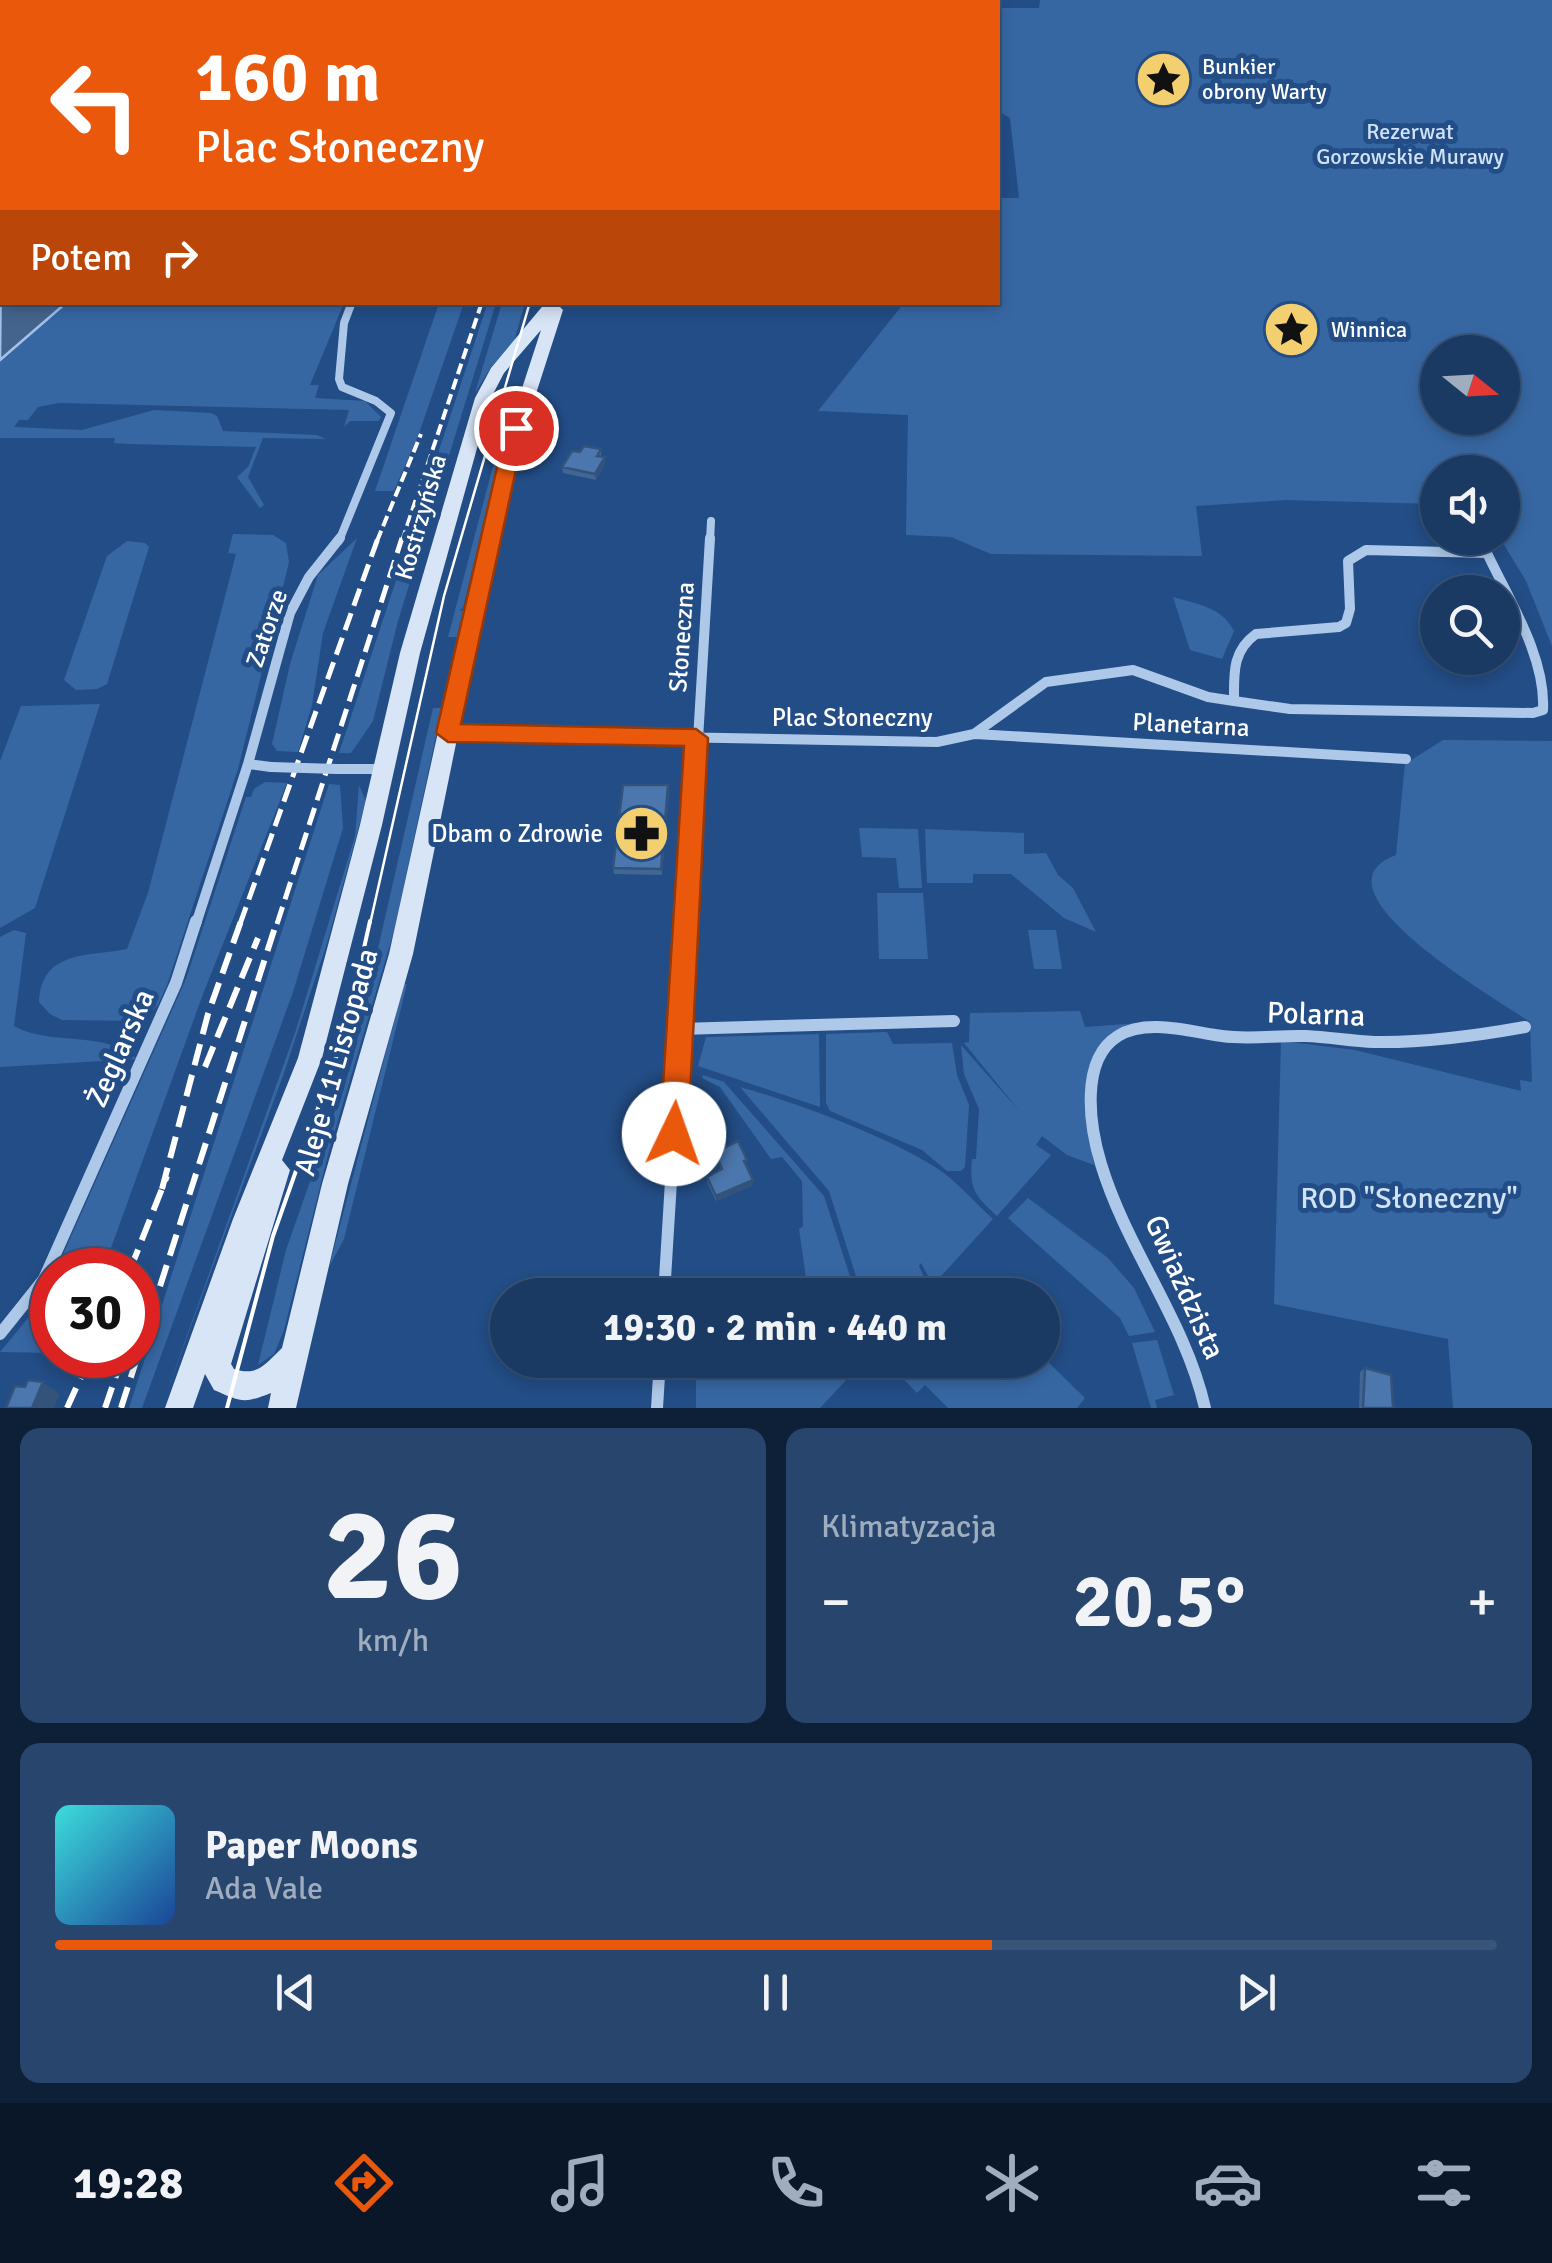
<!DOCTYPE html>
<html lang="pl">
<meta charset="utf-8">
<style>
:root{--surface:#1a3a64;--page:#27456d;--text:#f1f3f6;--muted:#9fadbf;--line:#385478;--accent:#ea580c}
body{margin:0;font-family:Signika,sans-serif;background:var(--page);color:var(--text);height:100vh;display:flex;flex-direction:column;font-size:38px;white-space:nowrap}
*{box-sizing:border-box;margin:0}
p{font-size:32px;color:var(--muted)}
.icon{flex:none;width:55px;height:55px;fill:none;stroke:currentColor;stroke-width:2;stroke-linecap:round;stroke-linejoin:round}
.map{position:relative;height:1408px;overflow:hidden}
.sheet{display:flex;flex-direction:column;gap:20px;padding:20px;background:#0e2037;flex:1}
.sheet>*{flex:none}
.guide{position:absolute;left:0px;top:0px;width:1000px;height:305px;box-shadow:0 5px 15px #0003,0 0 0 2px var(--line);background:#ea580c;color:#fff;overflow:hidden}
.needle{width:65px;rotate:108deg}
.fabs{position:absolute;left:1420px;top:335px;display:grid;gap:20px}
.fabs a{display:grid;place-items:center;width:100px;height:100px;border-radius:50%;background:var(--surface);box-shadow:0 5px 15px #0003,0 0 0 2px var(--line);font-size:50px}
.speed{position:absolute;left:30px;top:1248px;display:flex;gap:20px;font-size:50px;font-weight:700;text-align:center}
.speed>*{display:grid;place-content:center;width:130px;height:130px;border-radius:50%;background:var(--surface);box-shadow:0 5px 15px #0003,0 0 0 2px var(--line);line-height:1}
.speed .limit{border:15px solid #d22;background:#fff;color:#111}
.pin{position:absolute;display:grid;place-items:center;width:85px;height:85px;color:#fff;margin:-42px;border:5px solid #fff;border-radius:50%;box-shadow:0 2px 10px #0007}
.me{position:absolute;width:110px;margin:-55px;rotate:3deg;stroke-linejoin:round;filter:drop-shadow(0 0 8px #0008)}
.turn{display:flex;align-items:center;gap:35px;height:210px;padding:0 30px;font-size:45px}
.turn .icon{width:130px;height:130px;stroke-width:2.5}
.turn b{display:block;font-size:70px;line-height:85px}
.then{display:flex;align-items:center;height:95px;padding:0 30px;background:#0003;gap:20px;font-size:38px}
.big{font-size:75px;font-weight:700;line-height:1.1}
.sheet .card{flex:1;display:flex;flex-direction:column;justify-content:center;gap:15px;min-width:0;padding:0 35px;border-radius:20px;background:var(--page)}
.sheet .dial{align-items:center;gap:0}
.dial b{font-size:130px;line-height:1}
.song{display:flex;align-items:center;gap:30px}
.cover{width:120px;height:120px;border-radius:15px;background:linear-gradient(135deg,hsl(180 70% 55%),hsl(220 70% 35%))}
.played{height:10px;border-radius:5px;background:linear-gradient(90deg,var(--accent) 65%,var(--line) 65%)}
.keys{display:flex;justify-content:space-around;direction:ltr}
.heat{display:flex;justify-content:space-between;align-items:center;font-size:55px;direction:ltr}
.sheet .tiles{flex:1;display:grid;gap:20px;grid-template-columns:1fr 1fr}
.card:last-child{grid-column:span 2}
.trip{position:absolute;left:490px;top:1278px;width:570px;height:100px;border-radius:50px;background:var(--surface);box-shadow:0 5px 15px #0003,0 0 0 2px var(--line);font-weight:700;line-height:100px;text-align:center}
.tab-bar{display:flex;height:160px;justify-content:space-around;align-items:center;background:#0a1728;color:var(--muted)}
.tab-bar .icon{width:70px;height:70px}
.tab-bar .active{color:var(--accent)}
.tab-bar b{font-size:45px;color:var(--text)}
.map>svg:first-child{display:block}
.green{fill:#3767a3;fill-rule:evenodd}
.water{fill:#45648d;stroke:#a1c2ea;stroke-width:2.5}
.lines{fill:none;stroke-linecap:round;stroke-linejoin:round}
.stream{stroke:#a1c2ea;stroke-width:4}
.minor-far3{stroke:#adc8e9;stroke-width:6}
.minor-far2{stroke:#adc8e9;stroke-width:8}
.minor-far1{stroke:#adc8e9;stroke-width:10}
.minor{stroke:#adc8e9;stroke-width:12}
.secondary{fill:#d8e5f7;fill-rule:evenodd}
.tram-far1{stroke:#fff;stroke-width:2.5}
.tram{stroke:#fff;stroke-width:4}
.rail-far2{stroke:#fff;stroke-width:4;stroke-dasharray:11 5;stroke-linecap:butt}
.rail-far1{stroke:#fff;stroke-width:5;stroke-dasharray:18 8;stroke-linecap:butt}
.rail{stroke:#fff;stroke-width:6;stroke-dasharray:22 10;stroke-linecap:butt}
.minor-bridge{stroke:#adc8e9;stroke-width:10}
.wall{fill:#406696}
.shaded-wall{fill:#34537a}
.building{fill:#4b77ae;stroke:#34537a;stroke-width:2.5}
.route{fill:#ea580c;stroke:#983908;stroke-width:2.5}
.labels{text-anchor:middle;stroke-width:10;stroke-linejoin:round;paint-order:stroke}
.far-poi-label{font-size:22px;fill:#fff;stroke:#234d86;text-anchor:start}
.far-park-label{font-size:22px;fill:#d1e2f7;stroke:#234d86}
.street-label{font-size:25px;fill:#fff;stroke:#234d86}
.poi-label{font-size:25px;fill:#fff;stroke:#234d86;text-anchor:end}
.near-street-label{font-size:30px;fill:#fff;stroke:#234d86}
.near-park-label{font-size:30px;fill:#d1e2f7;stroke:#234d86}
</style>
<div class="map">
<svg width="1552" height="1408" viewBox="0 0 1552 1408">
<rect width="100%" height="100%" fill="#234d86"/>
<path class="green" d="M 0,0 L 207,0 L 2,2 L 0,164 Z
M 1040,0 L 1552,0 L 1552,646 L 1526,581 L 1500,538 L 1503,518 L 1510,516 L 1509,512 L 1503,514 L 1502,472 L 1438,472 L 1437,504 L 1286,500 L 1196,506 L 1202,556 L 991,554 L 951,537 L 906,535 L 908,415 L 818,411 L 904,303 L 998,302 L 998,198 L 1019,198 L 1010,118 L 998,111 L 998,8 L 1039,8 ZM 1438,352 L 1502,352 L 1502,418 L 1438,418 Z
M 488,302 L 496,303 L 398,621 L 373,721 L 351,753 L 339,753 Z
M 66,303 L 344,303 L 310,385 L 319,385 L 315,398 L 365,401 L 381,417 L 379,421 L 350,421 L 344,427 L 349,410 L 59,403 L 38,407 L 28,420 L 19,420 L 14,427 L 82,430 L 154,410 L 211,413 L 217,416 L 223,431 L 317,435 L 326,439 L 263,438 L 248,477 L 264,505 L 260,508 L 237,477 L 248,467 L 256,447 L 130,444 L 114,443 L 115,438 L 0,438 L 0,360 Z
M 439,303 L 464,303 L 418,436 L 394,491 L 375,491 Z
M 502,303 L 525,303 L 513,345 L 491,367 L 475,393 Z
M 501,436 L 504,436 L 463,608 L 459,610 L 463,611 L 457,637 L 448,637 Z
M 233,534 L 273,535 L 286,543 L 289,562 L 238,769 L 167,985 L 158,1005 L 142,1021 L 62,1020 L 50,1014 L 39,1002 C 42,950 86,957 127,949 L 148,893 L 236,554 L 228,553 Z
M 357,538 L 323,633 L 312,705 L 298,752 L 277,751 L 272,744 L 290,664 L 318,575 Z
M 127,541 L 145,543 L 149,547 L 107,684 L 97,689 L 76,690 L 64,680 L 107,556 Z
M 1173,597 C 1197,604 1222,607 1234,631 L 1222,659 L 1190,650 Z
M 100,704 L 35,908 L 0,928 L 0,761 L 21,706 Z
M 433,708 L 442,708 L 394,931 L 330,1147 L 284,1330 L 274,1354 L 258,1365 L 286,1250 L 352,1062 Z
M 1443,740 L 1552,741 L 1552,1408 L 1453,1408 L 1448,1339 L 1274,1304 L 1281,1041 L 1355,1050 L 1521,1091 L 1520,1080 L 1532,1082 L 1530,1022 C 1499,1000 1304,889 1396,855 L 1405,764 Z
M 265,782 L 287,783 L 203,994 L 103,1270 L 56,1270 L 186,979 L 246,797 L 251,797 L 254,789 Z
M 329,784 L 340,785 L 343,828 L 293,992 L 142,1408 L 129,1408 Z
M 359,785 L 366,801 L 327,943 L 284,1073 L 161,1408 L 296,1030 L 355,836 Z
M 859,828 L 918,829 L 922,888 L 899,888 L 896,858 L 862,857 Z
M 925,829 L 1024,833 L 1024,854 L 1046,853 L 1058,875 L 1073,888 L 1096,932 L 1064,918 L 1011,874 L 973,874 L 973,883 L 927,883 Z
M 877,893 L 923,893 L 928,959 L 879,959 Z
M 14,930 L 26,933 L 14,1026 C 52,1047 103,1029 137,1059 L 0,1067 L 0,937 Z
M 1028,930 L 1056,930 L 1062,969 L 1034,969 Z
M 404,984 L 407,984 L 344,1239 L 329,1267 Z
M 1080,1011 L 1085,1027 L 1140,1023 L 1111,1034 L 1085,1109 L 1094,1165 L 1067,1155 L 1042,1136 L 1036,1145 L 1051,1155 L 997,1216 C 975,1196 969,1189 972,1159 L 976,1159 L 979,1109 L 964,1074 L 961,1045 L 1021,1113 L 964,1043 L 969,1042 L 970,1013 Z
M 887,1032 L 893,1044 L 952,1043 L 957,1075 L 969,1105 L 965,1167 L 961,1171 L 947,1171 L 922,1150 L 830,1111 L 826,1103 L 826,1034 Z
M 819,1034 L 820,1107 L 698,1066 L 706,1037 Z
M 703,1075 L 724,1082 L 824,1196 L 856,1295 L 805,1295 L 807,1285 L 799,1229 L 803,1226 L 802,1181 L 782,1157 L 771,1159 L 720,1087 L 702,1078 Z
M 740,1087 C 797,1103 884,1135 935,1167 C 956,1180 975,1203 993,1219 L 933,1285 L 921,1263 L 919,1266 L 929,1289 L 924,1295 L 862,1295 L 829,1191 Z
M 1028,1198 L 1108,1258 L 1134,1288 L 1155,1332 L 1129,1336 L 1120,1318 L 1008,1218 Z
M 52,1278 L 52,1353 L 0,1352 L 43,1300 Z
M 1157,1340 L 1174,1395 L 1155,1400 L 1157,1408 L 1151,1408 L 1132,1343 Z
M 1043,1357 L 1085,1398 L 1077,1408 L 948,1408 L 925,1385 L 917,1393 L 885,1360 Z
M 753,1360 L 865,1360 L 820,1408 L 696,1408 L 696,1379 L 749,1373 Z"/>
<path class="water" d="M 2,163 L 2,302 L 66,303 L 0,360 Z"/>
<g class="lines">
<path class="stream" d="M 417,2 L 429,0"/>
<path class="minor-far3" d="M 799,0 L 822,1"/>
<path class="minor-far2" d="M 339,541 L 391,413 L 376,401 L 342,387 L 339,379 L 344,323 L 352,302
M 710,541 L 711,521"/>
<path class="minor-far1" d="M 1366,550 L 1487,553 C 1509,600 1546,657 1543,710 L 1533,713 L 1290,709 L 1234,701 C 1234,674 1232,651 1256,634 L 1339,627 L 1346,623 L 1350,609 L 1348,561 Z
M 448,733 L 937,742 L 974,734 L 1046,682 L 1133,670 L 1208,697 L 1234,701
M 975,734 L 1406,759
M 248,764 L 271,767
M 337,769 L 383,769
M 196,924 L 248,764 L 290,613 L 309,577 L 340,538
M 687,924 L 710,538"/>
<path class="minor" d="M 680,1029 L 954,1021
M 664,1295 L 687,921
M 0,1334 L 44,1279 L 176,983 L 196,921
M 657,1408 L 660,1360
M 1205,1408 C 1185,1320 1127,1250 1101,1164 C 1090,1128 1079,1060 1118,1036 C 1147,1018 1191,1032 1222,1036 C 1250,1040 1278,1035 1306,1036 C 1329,1037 1351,1041 1374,1042 C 1424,1043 1475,1036 1525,1027"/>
<path class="secondary" d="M 546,302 L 561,302 L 559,306 L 563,310 L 513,465 L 413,954 L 348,1184 L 296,1408 L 268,1408 L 271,1393 C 243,1404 242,1402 214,1390 L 205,1374 L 193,1408 L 165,1408 L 233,1219 L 298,1058 L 360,825 L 400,653 L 475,398 L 491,368 ZM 541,330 L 497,465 L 389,954 L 322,1184 L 282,1348 C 266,1363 258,1377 234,1369 L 231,1364 L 290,1170 L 282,1160 L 322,1058 L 382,825 L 420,653 L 491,398 L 504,373 Z"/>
<path class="tram-far1" d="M 370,924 L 444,596 L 530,302"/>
<path class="tram" d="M 227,1408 L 273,1236 L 346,1029 L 370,921"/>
<path class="rail-far2" d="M 377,541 L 421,434
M 402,541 L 482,302"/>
<path class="rail-far1" d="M 240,924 L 378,538
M 277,924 L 402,538"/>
<path class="rail" d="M 205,1067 L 258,938
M 162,1189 L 208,1014 L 241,921
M 130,1270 L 167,1176
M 67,1408 L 91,1355
M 105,1408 L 123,1355
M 121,1408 L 277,921"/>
<path class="minor-bridge" d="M 271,767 L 337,769"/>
</g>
<path class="wall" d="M 601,449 L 601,456 L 605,457 L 605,464 L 596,480 L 563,473 L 562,467 Z
M 669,792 L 662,875 L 614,874 L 613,868 Z
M 715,1152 L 747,1165 L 746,1166 L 753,1185 L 716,1201 L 707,1182 L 707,1177 L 721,1170 Z
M 1365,1368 L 1393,1407 L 1396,1408 L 1359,1408 L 1360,1372 Z"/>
<path class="shaded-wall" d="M 605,457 L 605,464 L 596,480 L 595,474 Z
M 668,785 L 669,792 L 662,875 L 661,869 Z
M 753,1180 L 753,1185 L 716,1201 L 716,1196 Z
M 43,1382 L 60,1394 L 54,1408 L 32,1408 Z"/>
<path class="building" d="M 584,446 L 601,449 L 597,456 L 605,457 L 595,474 L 562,467 L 572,451 L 580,452 Z
M 623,785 L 668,785 L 661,869 L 613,868 Z
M 738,1141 L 747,1160 L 744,1161 L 753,1180 L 716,1196 L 707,1177 L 722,1169 L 715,1152 Z
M 1365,1368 L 1391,1375 L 1393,1407 L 1396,1408 L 1363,1408 Z
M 28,1380 L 43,1382 L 32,1408 L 6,1408 L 15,1386 L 25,1387 Z"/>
<path class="route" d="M 516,422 L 525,428 L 461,724 L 696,729 L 708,738 L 688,1134 L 684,1144 L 674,1148 L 664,1144 L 660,1134 L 684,746 L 448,742 L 436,733 L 506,428 Z"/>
<defs>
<symbol id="sight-disc" viewBox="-11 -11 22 22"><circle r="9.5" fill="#f4cf70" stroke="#234d86"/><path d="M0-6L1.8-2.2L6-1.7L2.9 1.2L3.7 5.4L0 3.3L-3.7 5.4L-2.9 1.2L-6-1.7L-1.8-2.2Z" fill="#111"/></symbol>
<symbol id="pharmacy-disc" viewBox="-11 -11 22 22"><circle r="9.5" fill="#f4cf70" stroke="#234d86"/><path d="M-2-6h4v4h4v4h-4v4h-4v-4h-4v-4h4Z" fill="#111"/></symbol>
</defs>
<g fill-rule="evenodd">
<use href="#sight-disc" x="1132" y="48" width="63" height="63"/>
<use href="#sight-disc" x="1260" y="298" width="63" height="63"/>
<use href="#pharmacy-disc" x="610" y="802" width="63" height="63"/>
</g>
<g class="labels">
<g class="far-poi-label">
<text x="1202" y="74">Bunkier<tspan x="1202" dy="25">obrony Warty</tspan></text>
<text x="1331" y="337">Winnica</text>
</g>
<g class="far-park-label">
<text x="1410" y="139">Rezerwat<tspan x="1410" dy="25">Gorzowskie Murawy</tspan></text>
</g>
<g class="street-label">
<text transform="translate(420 517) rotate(-74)" y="9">Kostrzyńska</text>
<text transform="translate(266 628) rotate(-71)" y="9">Zatorze</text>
<text transform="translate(681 637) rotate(-86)" y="9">Słoneczna</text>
<text x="852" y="726">Plac Słoneczny</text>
<text transform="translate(1191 724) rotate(3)" y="9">Planetarna</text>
</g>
<g class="poi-label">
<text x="603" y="842">Dbam o Zdrowie</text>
</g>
<g class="near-street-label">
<text transform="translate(1316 1014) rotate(2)" y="10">Polarna</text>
<text transform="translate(120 1048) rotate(-66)" y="10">Żeglarska</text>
<text transform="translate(336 1062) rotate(-74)" y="10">Aleje 11 Listopada</text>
<text transform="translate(1185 1287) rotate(66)" y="10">Gwiaździsta</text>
</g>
<g class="near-park-label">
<text x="1409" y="1208">ROD "Słoneczny"</text>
</g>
</g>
</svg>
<div class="fabs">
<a><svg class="needle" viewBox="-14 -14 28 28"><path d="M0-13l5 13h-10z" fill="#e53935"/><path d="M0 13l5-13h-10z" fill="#9fadbf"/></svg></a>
<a><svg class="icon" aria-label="sound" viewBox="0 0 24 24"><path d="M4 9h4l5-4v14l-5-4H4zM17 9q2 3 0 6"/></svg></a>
<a><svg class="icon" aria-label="search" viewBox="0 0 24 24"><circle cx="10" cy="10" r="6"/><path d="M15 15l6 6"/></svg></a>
</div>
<div class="speed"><div class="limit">30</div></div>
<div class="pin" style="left:516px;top:428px;background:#d93025"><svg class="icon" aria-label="arrive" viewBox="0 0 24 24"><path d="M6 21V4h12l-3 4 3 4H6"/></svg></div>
<svg class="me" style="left:674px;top:1134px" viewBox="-20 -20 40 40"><circle r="19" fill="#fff"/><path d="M0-13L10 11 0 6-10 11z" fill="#ea580c"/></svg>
<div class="trip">19:30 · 2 min · 440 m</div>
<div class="guide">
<div class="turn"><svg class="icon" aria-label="left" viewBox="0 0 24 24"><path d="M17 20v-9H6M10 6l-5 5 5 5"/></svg><div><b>160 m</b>Plac Słoneczny</div></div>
<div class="then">Potem<svg class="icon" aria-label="right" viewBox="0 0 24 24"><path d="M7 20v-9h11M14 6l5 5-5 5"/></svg></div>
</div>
</div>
<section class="sheet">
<div class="tiles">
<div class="card dial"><b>26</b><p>km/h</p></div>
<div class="card"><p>Klimatyzacja</p>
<div class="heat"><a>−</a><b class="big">20.5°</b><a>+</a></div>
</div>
<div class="card">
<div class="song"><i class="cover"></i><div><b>Paper Moons</b><p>Ada Vale</p></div></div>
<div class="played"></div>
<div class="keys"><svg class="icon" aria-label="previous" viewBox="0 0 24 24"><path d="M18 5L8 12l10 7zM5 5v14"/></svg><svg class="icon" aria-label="pause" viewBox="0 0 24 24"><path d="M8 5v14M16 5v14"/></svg><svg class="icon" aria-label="next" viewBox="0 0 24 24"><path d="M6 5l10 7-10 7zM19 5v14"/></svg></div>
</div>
</div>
</section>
<nav class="tab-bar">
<b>19:28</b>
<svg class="icon active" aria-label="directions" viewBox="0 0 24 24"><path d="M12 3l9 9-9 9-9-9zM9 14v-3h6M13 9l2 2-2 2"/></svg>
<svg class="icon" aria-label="music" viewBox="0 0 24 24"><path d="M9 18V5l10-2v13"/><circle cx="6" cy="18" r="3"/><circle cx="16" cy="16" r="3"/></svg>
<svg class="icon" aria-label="phone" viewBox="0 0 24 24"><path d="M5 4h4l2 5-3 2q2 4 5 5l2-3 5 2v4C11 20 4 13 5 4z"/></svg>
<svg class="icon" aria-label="climate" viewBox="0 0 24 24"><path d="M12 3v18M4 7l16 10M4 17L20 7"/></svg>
<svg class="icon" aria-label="car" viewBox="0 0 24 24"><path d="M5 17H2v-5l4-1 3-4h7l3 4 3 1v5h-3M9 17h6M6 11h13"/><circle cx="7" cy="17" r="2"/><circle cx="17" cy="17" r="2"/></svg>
<svg class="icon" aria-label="filters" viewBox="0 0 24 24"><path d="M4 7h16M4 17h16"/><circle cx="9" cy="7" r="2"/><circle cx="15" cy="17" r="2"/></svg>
</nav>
